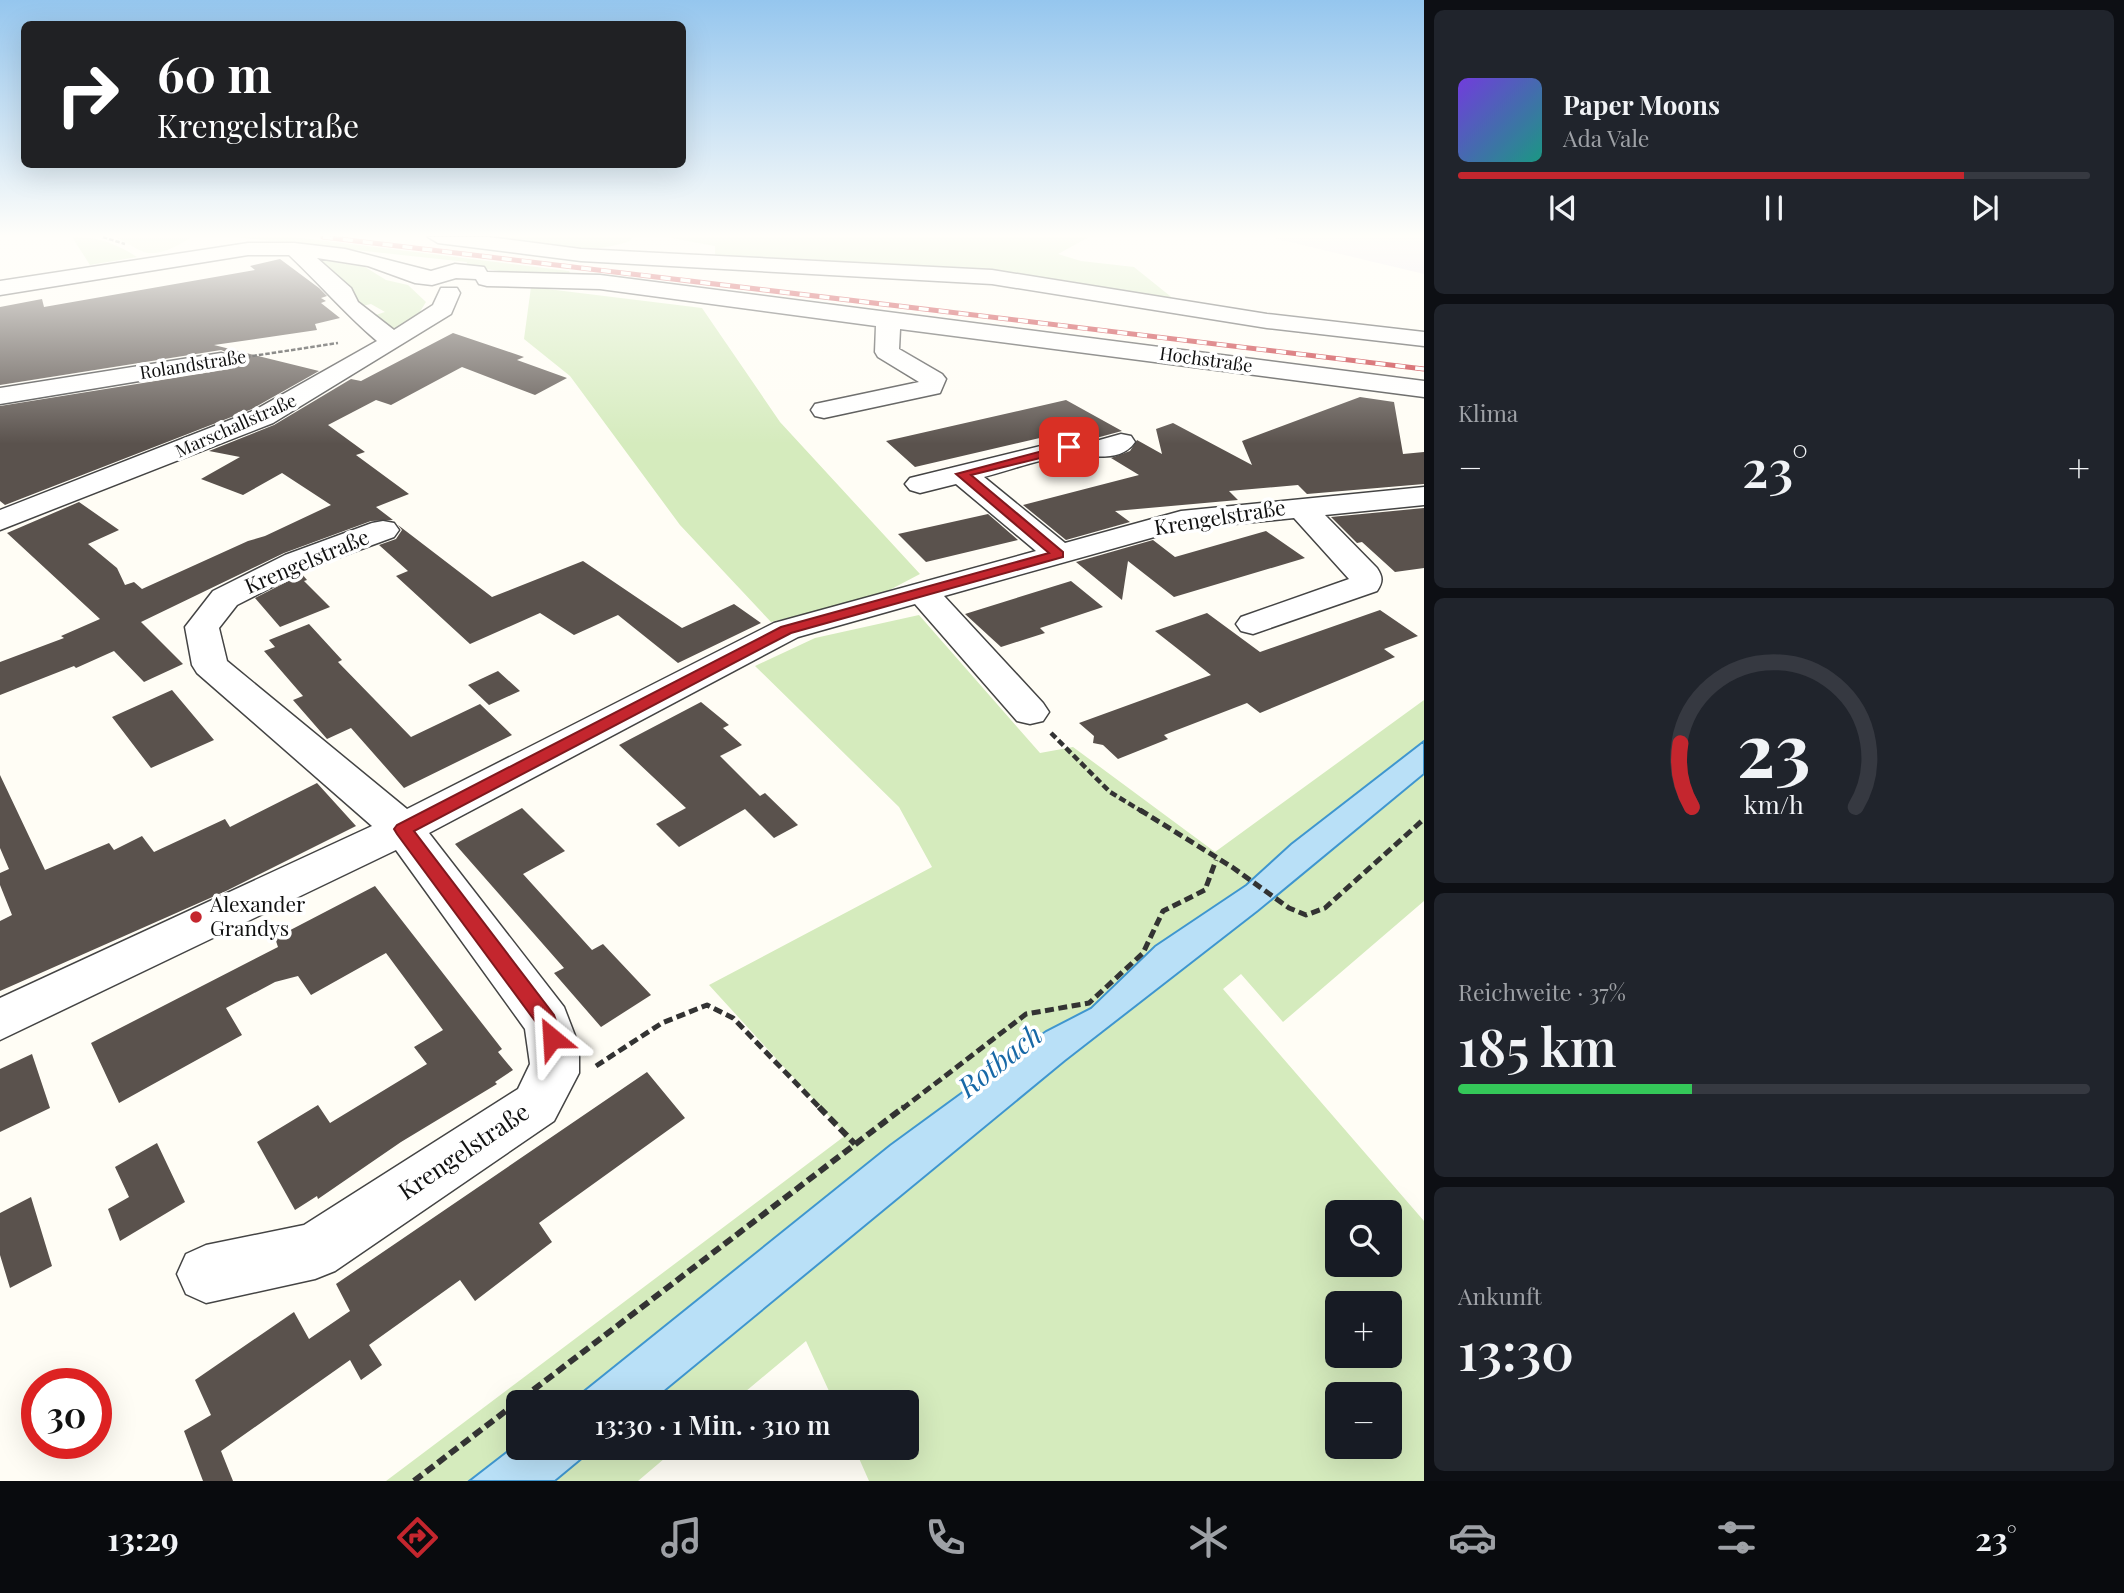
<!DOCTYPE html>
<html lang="de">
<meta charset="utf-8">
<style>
:root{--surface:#171b24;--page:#20242c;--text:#f1f3f6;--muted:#9ea1a6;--line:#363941;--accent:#c4262e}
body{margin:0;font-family:"Playfair Display",serif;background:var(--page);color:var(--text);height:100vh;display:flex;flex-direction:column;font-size:26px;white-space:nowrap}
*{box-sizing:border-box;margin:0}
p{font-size:23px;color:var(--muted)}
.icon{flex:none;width:38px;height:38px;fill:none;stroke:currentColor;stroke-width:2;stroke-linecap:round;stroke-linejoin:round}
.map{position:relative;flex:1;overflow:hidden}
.panel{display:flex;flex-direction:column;gap:10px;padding:10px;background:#0d0f14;width:700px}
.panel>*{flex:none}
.hud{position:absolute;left:21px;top:21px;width:665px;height:147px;border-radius:10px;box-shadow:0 7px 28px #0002;background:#202124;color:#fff;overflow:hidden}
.controls{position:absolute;left:1325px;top:1200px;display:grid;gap:14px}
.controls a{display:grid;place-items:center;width:77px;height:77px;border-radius:10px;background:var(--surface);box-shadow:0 7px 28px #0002;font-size:35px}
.speed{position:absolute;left:21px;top:1368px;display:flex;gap:14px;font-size:35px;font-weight:700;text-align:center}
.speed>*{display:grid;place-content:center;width:91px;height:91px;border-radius:50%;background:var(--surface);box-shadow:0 7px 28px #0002;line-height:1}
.speed .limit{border:10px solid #d22;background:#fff;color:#111}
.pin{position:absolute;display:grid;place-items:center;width:60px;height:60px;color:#fff;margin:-30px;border-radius:14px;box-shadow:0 4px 10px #0006}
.me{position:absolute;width:77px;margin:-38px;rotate:333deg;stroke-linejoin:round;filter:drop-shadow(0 0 5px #0008)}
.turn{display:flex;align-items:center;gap:24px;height:147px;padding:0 21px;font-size:32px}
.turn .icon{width:91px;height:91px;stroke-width:2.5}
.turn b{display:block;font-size:49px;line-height:60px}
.big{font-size:52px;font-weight:600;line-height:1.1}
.panel .card{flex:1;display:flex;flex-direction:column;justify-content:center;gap:10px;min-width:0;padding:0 24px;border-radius:10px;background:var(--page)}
.panel .dial{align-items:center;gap:0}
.dial svg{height:182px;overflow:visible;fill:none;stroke:var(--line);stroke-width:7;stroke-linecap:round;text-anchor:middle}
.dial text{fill:var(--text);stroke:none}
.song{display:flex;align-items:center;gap:21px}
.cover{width:84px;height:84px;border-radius:10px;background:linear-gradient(135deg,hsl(260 70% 55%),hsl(170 70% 35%))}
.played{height:7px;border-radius:4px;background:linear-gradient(90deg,var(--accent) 80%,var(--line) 80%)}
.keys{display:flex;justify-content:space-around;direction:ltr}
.heat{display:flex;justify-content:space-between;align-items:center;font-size:38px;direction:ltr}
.charge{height:10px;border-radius:5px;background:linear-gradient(90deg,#34c759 37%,var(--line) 0)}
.trip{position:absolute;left:506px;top:1390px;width:413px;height:70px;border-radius:10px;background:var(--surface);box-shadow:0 7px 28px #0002;font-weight:600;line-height:70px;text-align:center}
.tab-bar{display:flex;height:112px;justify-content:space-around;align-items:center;background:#090b0e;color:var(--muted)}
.tab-bar .icon{width:49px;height:49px}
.tab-bar .current{color:var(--accent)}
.tab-bar b{font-size:32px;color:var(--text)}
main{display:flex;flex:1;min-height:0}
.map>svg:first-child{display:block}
.industrial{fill:#eee6ef}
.green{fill:#d5ebbd;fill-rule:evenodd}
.pitch{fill:#e6f2cf}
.water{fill:#b9e0f7;stroke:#3f96cf;stroke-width:2}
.building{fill:#5a524d}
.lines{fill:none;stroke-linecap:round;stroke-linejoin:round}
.minor-casing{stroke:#444;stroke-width:3}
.path-far3{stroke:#333;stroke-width:2.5;stroke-dasharray:4.5 2;stroke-linecap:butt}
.path-far2{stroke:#333;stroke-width:4.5;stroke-dasharray:7 3.5;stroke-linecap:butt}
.path-far1{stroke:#333;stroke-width:5;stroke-dasharray:9 4.5;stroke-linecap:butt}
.path{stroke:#333;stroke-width:6;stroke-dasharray:10 5;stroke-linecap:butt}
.minor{fill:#fff;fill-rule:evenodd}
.rail-casing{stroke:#c4262e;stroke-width:5}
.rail{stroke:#fff;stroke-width:3.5;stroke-dasharray:10;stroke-linecap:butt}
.route{fill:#c4262e;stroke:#7f191e;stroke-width:2}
.poi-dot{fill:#c4262e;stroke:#fff;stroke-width:2.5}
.labels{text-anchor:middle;stroke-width:7;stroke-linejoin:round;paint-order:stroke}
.far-street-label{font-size:18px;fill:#111;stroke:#fff}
.street-label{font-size:21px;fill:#111;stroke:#fff}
.poi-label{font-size:21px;fill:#111;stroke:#fff;text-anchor:start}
.near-street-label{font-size:24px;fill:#111;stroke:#fff}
.near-water-label{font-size:28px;font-style:italic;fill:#1768a6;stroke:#fff}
</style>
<main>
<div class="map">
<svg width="1424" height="1481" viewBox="0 0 1424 1481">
<rect width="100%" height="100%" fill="#fffdf5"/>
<path class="industrial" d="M 1269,237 L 1424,237 L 1424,274 Z"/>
<path class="green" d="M 72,237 C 99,237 115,243 137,257 L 90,265 Z
M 235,237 L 294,237 L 569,271 L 570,273 L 513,273 L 466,266 L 467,262 Z
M 457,237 L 633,237 L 630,241 C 581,259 509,243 457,237 Z
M 666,237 L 1089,237 L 1058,254 L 1081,261 L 1134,267 L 1175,300 L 715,257 L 715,246 Z
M 315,259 L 365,267 L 386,280 L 408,285 L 426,302 L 416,318 L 394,331 L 369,317 L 385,312 L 371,304 L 357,307 Z
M 531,287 L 702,308 L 780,422 L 920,574 L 880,595 L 771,622 L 680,525 L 570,376 L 524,339 Z
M 919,615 L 1040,753 L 1073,747 L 1215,852 L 1424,700 L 1424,901 L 1283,1022 L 1241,974 L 1223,989 L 1424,1221 L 1424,1481 L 869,1481 L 854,1447 L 906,1447 L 906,1402 L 834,1402 L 806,1341 L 733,1402 L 518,1402 L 518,1447 L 678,1447 L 638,1481 L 386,1481 L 846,1135 L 709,985 L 932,867 L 899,807 L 755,666 L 815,638 ZM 1337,1213 L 1390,1213 L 1390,1265 L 1337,1265 ZM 1337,1304 L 1390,1304 L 1390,1356 L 1337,1356 ZM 1337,1395 L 1390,1395 L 1390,1447 L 1337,1447 Z"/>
<path class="pitch" d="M 113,237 L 192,237 C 179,245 160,257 144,252 C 133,248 125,240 113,237 Z"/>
<path class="water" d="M 1424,741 L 1424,774 L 1258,911 L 1065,1061 L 651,1402 L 570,1402 L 890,1145 L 1046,1031 L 1091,1008 L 1155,946 L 1246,885 L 1291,844 Z
M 518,1443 L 518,1447 L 596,1447 L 555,1481 L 469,1481 Z"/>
<path class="building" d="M 280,259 L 319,288 L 327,296 L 321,298 L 326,301 L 321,303 L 340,318 L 315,324 L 317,330 L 214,345 L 319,371 L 252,409 L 5,505 L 0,501 L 0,406 L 230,369 L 237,361 L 231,354 L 221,350 L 0,385 L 0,307 L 42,299 L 44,307 L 255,270 L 250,266 Z
M 453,333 L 524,357 L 517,360 L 567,378 L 535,395 L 462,367 L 391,405 L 376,400 L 328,425 L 365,452 L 356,455 L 409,494 L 376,507 L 393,520 L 371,521 L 284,553 L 141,622 L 183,664 L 144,682 L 114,651 L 76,668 L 74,666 L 0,695 L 0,662 L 64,638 L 61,636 L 100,619 L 7,533 L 79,502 L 119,530 L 88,544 L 117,568 L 125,585 L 134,582 L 142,589 L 248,541 L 265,536 L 331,505 L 282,473 L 243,495 L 201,479 L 240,457 L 209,451 L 274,425 L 351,379 L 361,381 Z
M 1360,397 L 1394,402 L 1403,454 L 1424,452 L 1424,484 L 1307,494 L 1298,485 L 1229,491 L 1238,500 L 1115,511 L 1130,522 L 1066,540 L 1023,505 L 1139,475 L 1111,458 L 1130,451 L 1137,440 L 1162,454 L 1156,429 L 1173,423 L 1252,465 L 1242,441 Z
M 1066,400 L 1122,431 L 1096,438 L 1064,438 L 1057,434 L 915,467 L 886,441 Z
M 1424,508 L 1424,568 L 1395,572 L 1362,542 L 1357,543 L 1331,517 Z
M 988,514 L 1018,540 L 926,562 L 898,534 Z
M 398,525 L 492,597 L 583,561 L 682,628 L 734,604 L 761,623 L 678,663 L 618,615 L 574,635 L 540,613 L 470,644 L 396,576 L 408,571 L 379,545 L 396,539 L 402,530 Z
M 1266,531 L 1305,558 L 1174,597 L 1128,561 L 1122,600 L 1076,562 L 1153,540 L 1175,557 Z
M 302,574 L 307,580 L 304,581 L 330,607 L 280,627 L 255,598 Z
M 1071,581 L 1103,607 L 1040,628 L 1045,633 L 1001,647 L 965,614 Z
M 1380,610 L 1418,636 L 1384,649 L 1395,657 L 1260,713 L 1247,703 L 1164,735 L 1168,739 L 1118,759 L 1103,745 L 1093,743 L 1094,736 L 1079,723 L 1211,675 L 1155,631 L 1207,613 L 1260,652 Z
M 309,624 L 342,660 L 338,662 L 411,737 L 480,704 L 512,735 L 404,788 L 351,728 L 327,739 L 293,700 L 303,696 L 264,651 L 275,647 L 269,640 Z
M 498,671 L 520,691 L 489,705 L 468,685 Z
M 172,690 L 214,740 L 151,768 L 112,717 Z
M 701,702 L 729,725 L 723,728 L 742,745 L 720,756 L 760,796 L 765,793 L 798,825 L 774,838 L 745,809 L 679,847 L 656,824 L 686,808 L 619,745 Z
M 0,775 L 45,870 L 109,843 L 114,850 L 142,836 L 154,852 L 225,819 L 230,827 L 317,783 L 356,826 L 226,891 L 0,991 L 0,921 L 12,915 L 0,885 L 0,873 L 9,869 L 0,848 Z
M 522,808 L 565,851 L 523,874 L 592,950 L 603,944 L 651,995 L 601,1027 L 554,973 L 564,968 L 455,844 Z
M 375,886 L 502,1049 L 498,1052 L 513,1070 L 495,1082 L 497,1084 L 401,1142 L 318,1199 L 317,1196 L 295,1210 L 257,1142 L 318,1105 L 330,1123 L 427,1064 L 414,1047 L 443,1030 L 386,953 L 311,995 L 298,976 L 275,982 L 226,1008 L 242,1035 L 119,1103 L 91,1043 L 278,947 L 275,938 Z
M 32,1054 L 50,1108 L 0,1132 L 0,1069 Z
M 647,1072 L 685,1118 L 539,1223 L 552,1242 L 475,1301 L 460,1280 L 369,1345 L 382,1365 L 361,1380 L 350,1360 L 221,1451 L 233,1481 L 203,1481 L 184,1431 L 211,1415 L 195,1380 L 294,1312 L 309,1339 L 350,1311 L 336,1284 Z
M 157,1143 L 185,1202 L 120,1241 L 108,1209 L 129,1197 L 115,1167 Z
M 31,1197 L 52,1266 L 10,1288 L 0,1255 L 0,1213 Z"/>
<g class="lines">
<defs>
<path id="minor" d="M 428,237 L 488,237 L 581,249 L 992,270 L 1267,314 L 1424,332 L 1424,346 L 1267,328 L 992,284 L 581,261 L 438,243 Z
M 248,243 L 294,243 L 345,249 L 431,271 L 455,264 L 484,267 L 487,272 L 600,275 L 1424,381 L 1424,397 L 900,329 L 899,349 L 942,374 L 946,379 L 940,393 L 824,418 L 815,416 L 811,410 L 815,404 L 919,382 L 878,357 L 875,352 L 876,326 L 600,289 L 487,286 L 479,284 L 476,279 L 456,278 L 432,285 L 415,283 L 368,266 L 317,258 L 351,288 L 358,302 L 394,330 L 433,305 L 441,288 L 457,288 L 460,293 L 451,314 L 273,423 L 0,530 L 0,510 L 253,411 L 377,341 C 345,314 320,284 289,255 L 248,255 L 0,295 L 0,281 Z
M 221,353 L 230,356 L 234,361 L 230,366 L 0,404 L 0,388 Z
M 1121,434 L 1131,436 L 1135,442 C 1120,464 1090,454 1069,456 C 1041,458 1011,470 984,477 L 1065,543 L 1181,511 L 1424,487 L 1424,505 L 1325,515 L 1377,568 C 1383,577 1383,582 1377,591 L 1253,634 L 1241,631 L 1236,624 L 1241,617 L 1349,579 L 1294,518 L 1183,529 L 944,596 L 1043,703 L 1049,712 L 1043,721 L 1030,724 L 1017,721 L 915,604 L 798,637 L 429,833 L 564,1007 L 579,1046 L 579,1073 L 554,1121 L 335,1271 L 315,1279 L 206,1303 L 186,1294 L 177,1274 L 186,1254 L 206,1245 L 304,1225 L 518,1089 L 530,1064 L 525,1029 L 396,850 L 0,1040 L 0,998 L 372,826 L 197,673 L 192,665 L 185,627 L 213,591 L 285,555 L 372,523 L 383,521 L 394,523 L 399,530 L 394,537 L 307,569 L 237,605 L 219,628 L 227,661 L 407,809 L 774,623 L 1036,551 L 956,484 L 920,493 L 910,490 L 905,484 L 910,478 L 1069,439 L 1096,441 Z"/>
</defs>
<use href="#minor" class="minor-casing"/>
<path class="path-far3" d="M 103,237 L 125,244
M 246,357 L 338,343"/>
<path class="path-far2" d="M 1051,733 L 1110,792 L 1143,812"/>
<path class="path-far1" d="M 1140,810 L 1232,867 L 1289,908 L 1306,915 L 1325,908 L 1424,819
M 596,1066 L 662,1023 L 707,1005 L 733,1018 L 821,1109
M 902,1109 L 1026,1014 L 1089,1003 L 1143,953 L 1163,911 L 1205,890 L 1216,860"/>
<path class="path" d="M 819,1107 L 855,1144
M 414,1481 L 904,1107"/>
<use href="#minor" class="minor"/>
<defs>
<path id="rail" d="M 323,237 L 1424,369"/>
</defs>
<use href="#rail" class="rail-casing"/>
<use href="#rail" class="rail"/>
</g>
<linearGradient id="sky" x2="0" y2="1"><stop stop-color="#95c6ee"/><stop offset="0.53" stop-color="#fffefa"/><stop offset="1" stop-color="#fffefa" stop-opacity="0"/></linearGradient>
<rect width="1424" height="444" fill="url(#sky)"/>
<path class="route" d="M 1069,444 L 1073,445 L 1073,450 L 971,475 L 1063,552 L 1063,557 L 791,633 L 414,831 L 554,1015 L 562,1038 L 559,1044 L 552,1046 L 545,1044 L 538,1025 L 397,834 L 394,829 L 397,825 L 781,627 L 1049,553 L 956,474 Z"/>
<circle class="poi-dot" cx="196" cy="917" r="7"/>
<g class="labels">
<g class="far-street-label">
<text transform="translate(1206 360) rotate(8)" y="6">Hochstraße</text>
<text transform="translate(193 365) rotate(-9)" y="6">Rolandstraße</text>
<text transform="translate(236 426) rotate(-24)" y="6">Marschallstraße</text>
</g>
<g class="street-label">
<text transform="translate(1220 518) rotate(-9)" y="7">Krengelstraße</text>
<text transform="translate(307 562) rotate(-23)" y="7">Krengelstraße</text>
</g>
<g class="poi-label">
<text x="210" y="912">Alexander<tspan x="210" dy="24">Grandys</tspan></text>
</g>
<g class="near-street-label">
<text transform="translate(464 1152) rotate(-34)" y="8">Krengelstraße</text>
</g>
<g class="near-water-label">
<text transform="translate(1000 1061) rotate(-38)" y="10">Rotbach</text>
</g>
</g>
</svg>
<div class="controls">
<a><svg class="icon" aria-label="search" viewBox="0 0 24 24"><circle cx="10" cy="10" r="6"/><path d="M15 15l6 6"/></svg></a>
<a>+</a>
<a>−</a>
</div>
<div class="speed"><div class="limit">30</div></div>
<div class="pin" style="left:1069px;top:447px;background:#d93025"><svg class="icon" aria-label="arrive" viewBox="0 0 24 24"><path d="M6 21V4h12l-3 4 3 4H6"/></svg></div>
<svg class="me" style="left:552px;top:1038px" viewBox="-20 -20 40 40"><path d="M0-17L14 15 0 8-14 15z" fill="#c4262e" stroke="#fff" stroke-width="4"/></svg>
<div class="trip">13:30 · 1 Min. · 310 m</div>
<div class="hud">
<div class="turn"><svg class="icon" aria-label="right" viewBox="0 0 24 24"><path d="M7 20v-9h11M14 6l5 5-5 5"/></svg><div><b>60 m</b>Krengelstraße</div></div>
</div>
</div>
<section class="panel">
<div class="card">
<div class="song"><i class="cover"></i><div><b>Paper Moons</b><p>Ada Vale</p></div></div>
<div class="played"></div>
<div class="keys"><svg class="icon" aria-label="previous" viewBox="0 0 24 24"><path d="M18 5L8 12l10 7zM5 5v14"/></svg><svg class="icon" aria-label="pause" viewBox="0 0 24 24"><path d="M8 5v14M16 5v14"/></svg><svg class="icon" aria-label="next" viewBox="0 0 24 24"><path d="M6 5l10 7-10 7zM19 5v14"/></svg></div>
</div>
<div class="card"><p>Klima</p>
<div class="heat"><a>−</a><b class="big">23°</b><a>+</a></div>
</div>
<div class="card dial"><svg viewBox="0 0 100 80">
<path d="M14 69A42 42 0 1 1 86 69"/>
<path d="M14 69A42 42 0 0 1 9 41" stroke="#c4262e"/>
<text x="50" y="56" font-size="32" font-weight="700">23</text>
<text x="50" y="72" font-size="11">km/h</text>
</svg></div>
<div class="card"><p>Reichweite · 37%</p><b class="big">185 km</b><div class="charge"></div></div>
<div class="card"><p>Ankunft</p><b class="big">13:30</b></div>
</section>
</main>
<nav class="tab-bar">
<b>13:29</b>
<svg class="icon current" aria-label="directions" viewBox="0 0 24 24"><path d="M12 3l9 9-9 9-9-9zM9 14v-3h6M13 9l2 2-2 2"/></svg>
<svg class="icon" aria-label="music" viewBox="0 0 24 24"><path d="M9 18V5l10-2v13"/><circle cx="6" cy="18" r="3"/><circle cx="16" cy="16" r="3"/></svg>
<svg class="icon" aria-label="phone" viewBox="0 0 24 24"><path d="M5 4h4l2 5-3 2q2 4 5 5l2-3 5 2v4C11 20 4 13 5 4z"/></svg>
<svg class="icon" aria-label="climate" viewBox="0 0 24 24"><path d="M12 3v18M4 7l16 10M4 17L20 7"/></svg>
<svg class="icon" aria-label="car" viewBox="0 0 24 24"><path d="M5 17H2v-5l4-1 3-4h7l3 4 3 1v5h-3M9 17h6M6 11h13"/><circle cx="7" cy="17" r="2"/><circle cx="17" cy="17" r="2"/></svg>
<svg class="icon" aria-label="filters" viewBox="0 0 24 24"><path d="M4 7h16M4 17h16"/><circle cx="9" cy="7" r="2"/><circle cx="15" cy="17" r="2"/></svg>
<b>23°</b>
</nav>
